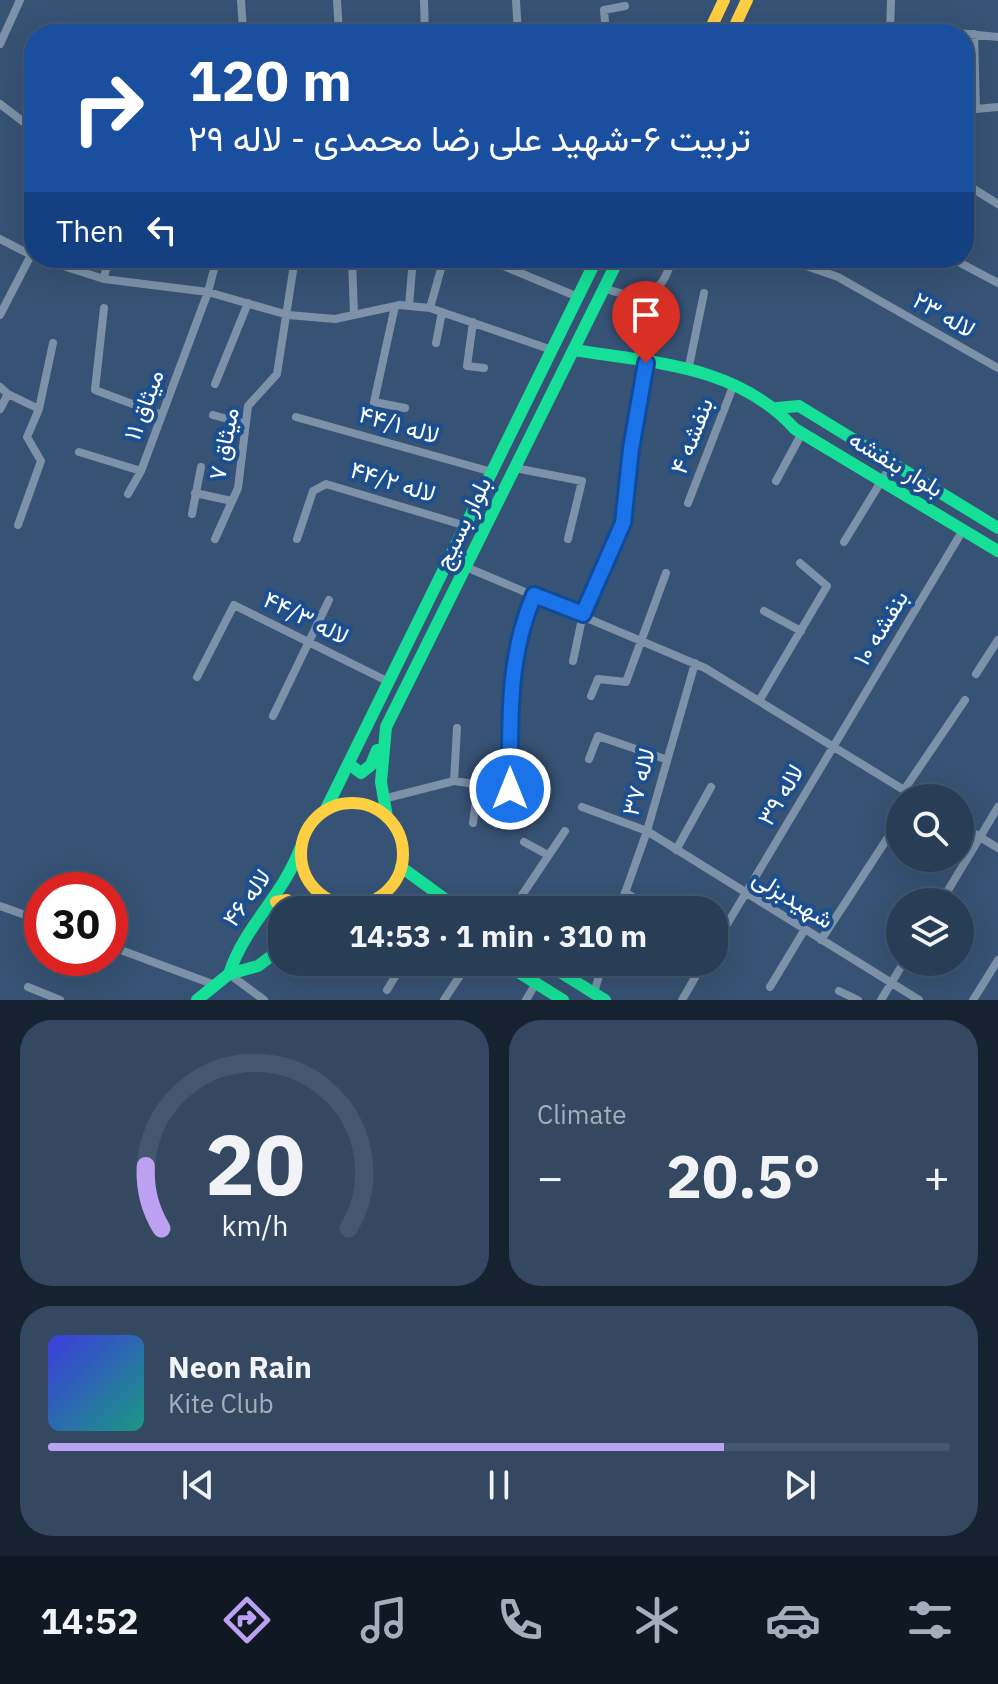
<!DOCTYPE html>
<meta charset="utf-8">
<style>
:root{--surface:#283e57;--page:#344961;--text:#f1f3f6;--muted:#a5aeba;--line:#44576d;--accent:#bca0f2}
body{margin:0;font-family:"IBM Plex Sans",Vazirmatn,sans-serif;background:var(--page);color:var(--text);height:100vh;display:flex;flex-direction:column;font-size:30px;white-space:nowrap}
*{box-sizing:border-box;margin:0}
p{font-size:26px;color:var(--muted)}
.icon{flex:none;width:44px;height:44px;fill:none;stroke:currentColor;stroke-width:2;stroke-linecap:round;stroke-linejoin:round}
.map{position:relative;height:1000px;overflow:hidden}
.side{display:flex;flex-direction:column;gap:20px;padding:20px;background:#162230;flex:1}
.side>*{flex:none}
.hud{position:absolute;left:24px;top:24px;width:950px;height:244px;border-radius:32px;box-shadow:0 8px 32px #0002,0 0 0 2px var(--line);background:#1a4fa0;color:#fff;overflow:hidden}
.fabs{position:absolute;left:886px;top:784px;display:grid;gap:16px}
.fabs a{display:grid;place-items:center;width:88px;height:88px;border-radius:50%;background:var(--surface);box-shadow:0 8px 32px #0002,0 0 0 2px var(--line);font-size:40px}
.speed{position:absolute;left:24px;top:872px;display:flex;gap:16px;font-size:40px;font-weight:700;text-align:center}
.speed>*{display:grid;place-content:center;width:104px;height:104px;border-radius:50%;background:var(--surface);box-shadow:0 8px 32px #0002,0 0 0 2px var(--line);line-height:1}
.speed .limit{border:12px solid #d22;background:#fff;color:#111}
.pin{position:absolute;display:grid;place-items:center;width:68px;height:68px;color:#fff;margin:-82px -34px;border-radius:50% 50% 50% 0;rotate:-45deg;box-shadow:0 0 8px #0007}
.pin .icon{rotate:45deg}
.me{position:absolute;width:88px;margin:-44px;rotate:0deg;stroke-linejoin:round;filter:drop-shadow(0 0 6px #0008)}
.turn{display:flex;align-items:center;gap:28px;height:168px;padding:0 32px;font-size:36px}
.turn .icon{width:104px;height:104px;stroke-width:2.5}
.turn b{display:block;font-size:56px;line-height:68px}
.then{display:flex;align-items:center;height:76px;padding:0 32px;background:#0003;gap:16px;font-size:30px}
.big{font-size:60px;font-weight:700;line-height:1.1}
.side .tile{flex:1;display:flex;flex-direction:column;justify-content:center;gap:12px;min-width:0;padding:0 28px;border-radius:32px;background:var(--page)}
.side .dial{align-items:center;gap:0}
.dial svg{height:208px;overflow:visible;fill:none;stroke:var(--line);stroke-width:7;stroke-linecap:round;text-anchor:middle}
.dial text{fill:var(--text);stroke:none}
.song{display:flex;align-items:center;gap:24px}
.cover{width:96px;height:96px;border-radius:12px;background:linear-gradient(135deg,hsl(240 70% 55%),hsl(170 70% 35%))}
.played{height:8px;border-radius:4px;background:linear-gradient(90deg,var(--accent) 75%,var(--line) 75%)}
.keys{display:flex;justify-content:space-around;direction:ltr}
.heat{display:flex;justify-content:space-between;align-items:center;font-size:44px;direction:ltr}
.side .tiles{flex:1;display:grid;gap:20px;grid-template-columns:1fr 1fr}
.tile:last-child{grid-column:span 2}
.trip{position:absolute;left:268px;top:896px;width:460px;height:80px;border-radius:32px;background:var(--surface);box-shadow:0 8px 32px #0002,0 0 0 2px var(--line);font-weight:700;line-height:80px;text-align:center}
.tabs{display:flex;height:128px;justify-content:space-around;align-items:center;background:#101923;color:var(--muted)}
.tabs .icon{width:56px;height:56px}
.tabs .active{color:var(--accent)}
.tabs b{font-size:36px;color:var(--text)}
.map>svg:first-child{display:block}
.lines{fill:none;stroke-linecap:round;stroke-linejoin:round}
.street{stroke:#7d92a8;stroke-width:8}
.fast{stroke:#16e098;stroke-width:12}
.slow{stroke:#ffcf43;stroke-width:12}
.jam{stroke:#f24e42;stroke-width:12}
.route-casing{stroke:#114b97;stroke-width:20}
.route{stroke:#1a73e8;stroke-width:14}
.labels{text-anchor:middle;stroke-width:8;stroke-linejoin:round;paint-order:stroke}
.street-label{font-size:24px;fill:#fff;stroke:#1b4f8f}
</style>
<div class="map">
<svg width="998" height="1000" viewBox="0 0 998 1000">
<rect width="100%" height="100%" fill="#365274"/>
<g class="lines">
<path class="street" d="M 241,0 L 243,30
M 337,0 L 339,34
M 424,0 L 425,34
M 516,0 L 518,34
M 890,31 L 891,0
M 606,34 L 604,10 L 625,6
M 833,34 L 919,29 L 998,37
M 974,34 L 976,109 L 998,107
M 0,44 L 20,0
M 0,104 L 34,130
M 964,183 L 998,204
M 0,239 L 33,256
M 38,258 L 104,279 L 208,292 L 288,315 L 335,319 L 400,305 L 430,308 L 552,350
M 352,258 L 354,315
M 783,258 L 838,277 L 998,368
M 951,258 L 998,283
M 501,265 L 578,297
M 104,279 L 108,258
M 604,288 C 638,301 662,300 672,258
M 395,306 L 374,402 L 405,408
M 409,306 L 413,258
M 104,308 L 95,390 L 162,415
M 430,308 L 444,258
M 0,315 L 31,255
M 473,322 L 467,366 L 484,368
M 436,343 L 442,312
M 688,371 L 704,293
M 215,384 L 248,303
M 0,387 L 8,394 L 0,409
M 8,394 L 39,409 L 27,437 L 41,461 L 18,525
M 39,409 L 53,343
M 213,415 L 246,424
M 296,417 L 492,472
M 79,452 L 141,471 L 208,292 L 217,258
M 515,468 L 582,481 L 568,539
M 776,481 L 802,433
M 195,493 L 232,501
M 128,494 L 141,471
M 688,503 L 734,384
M 192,514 L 201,467
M 215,539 L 238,488 L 248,406 L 277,374 L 295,258
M 297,539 L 313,491 L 326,484 L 466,526
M 844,542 L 893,462
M 466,567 L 705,668 L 917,798
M 764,611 L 801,631
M 573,661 L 583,614 L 623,523 L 631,449 L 646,363
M 976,674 L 998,640
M 197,677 L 234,605 L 389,682
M 591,696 L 598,679 L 626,682 L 666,573
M 759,701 L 827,586 L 800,563
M 273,716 L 329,600
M 589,759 L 598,736 L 665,759
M 454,781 L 457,728
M 904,790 L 965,700
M 383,799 L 454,781 L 510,789 C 510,722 507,658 534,595
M 582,807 L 647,831 L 919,1000
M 473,823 L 478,784
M 960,825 L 998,848
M 524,842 L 548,855
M 676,850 L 711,787
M 625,892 L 653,910
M 941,902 L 998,807
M 0,906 L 42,921
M 512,910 L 565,831
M 585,910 L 586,907
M 619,910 L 647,831 L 695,663
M 821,940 L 900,819
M 110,946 L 215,985
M 714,946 L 963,530
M 229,974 L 264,1000
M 28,987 L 60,1000
M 770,987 L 805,929
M 387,990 L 404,962
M 839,991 L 858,1000
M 594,993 L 603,962
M 444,1000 L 469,962
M 526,1000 L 536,983
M 682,1000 L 704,962
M 881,1000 L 904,962
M 973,1000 L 998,960"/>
<path class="fast" d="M 574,350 C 654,363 737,365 795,429 L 998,551
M 777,408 L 799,406 L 998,528
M 349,764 L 361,773 L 371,765 L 377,750
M 326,809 L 597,258
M 387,817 L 381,782 L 386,727 L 619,258
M 401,867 L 460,910
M 379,897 L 418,910
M 502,962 L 563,1000
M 544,962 L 605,1000
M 229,974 C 245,925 281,899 300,849
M 197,1000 L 229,974 L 258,966 L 282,948"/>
<path class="slow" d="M 708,34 L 724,0
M 731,34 L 747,0
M301 854a51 51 0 1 1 102 0a51 51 0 1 1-102 0Z
M 276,902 L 287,900 L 302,910"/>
<path class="jam" d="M 334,910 L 342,904"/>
</g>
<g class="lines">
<defs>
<path id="route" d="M 510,789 C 510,722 507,658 534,595 L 583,614 L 623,523 L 631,449 L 646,363"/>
</defs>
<use href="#route" class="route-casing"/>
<use href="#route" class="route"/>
</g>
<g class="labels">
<g class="street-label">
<text transform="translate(944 315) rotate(30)" y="8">لاله ۲۳</text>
<text transform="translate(144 405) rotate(-70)" y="8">میثاق ۱۱</text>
<text transform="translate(399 425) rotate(16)" y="8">لاله ۴۴/۱</text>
<text transform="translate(692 436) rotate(-69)" y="8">بنفشه ۴</text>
<text transform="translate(224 444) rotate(-79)" y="8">میثاق ۷</text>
<text transform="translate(896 464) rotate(31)" y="8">بلوار بنفشه</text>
<text transform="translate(393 482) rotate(17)" y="8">لاله ۴۴/۲</text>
<text transform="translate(463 523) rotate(-64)" y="8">بلوار بسیج</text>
<text transform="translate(306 618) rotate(26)" y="8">لاله ۴۴/۳</text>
<text transform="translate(881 628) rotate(-59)" y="8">بنفشه ۱۰</text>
<text transform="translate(639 782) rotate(-75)" y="8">لاله ۳۷</text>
<text transform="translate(781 795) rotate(-59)" y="8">لاله ۳۹</text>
<text transform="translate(247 898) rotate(-54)" y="8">لاله ۴۶</text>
<text transform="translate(793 899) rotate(32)" y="8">شهیدبزلی</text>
</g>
</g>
</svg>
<div class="fabs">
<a><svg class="icon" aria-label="search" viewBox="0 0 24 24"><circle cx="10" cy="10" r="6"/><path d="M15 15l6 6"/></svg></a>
<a><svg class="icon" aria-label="layers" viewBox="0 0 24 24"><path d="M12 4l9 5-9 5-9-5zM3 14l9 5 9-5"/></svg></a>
</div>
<div class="speed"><div class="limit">30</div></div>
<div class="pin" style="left:646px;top:363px;background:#d93025"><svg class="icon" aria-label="arrive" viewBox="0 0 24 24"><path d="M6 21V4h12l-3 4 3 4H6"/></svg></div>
<svg class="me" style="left:510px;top:789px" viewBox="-20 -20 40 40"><circle r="17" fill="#1a73e8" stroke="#fff" stroke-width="3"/><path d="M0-11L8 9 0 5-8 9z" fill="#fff"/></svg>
<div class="trip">14:53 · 1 min · 310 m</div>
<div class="hud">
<div class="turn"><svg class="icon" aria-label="right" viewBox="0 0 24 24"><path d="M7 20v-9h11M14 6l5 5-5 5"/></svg><div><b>120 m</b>تربیت ۶-شهید علی رضا محمدی - لاله ۲۹</div></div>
<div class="then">Then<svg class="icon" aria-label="left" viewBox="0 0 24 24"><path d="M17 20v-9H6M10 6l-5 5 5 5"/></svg></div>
</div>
</div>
<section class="side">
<div class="tiles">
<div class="tile dial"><svg viewBox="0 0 100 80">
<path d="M14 69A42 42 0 1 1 86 69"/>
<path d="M14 69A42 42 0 0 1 8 45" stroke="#bca0f2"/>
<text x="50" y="56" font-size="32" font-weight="700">20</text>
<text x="50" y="72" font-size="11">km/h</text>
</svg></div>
<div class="tile"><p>Climate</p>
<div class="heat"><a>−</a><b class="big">20.5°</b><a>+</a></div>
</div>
<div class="tile">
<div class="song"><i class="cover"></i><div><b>Neon Rain</b><p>Kite Club</p></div></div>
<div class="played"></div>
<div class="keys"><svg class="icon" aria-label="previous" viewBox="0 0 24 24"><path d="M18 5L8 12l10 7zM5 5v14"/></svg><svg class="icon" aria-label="pause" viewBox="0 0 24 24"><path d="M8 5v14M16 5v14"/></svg><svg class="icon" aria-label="next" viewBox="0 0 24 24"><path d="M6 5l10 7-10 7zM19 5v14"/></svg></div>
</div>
</div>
</section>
<nav class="tabs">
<b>14:52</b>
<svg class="icon active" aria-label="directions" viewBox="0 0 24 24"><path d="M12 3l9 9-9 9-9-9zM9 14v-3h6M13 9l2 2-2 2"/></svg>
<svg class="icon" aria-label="music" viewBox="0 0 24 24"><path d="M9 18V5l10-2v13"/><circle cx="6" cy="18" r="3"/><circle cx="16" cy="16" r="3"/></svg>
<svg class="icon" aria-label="phone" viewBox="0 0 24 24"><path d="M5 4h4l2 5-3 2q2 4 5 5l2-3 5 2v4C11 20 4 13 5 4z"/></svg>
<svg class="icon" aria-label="climate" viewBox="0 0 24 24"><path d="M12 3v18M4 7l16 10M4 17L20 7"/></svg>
<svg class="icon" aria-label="car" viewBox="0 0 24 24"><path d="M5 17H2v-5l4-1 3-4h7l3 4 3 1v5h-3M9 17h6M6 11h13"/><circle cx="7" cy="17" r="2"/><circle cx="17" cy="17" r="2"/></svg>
<svg class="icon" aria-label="filters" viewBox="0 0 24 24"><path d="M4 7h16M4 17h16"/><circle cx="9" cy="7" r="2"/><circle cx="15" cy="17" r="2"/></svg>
</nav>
